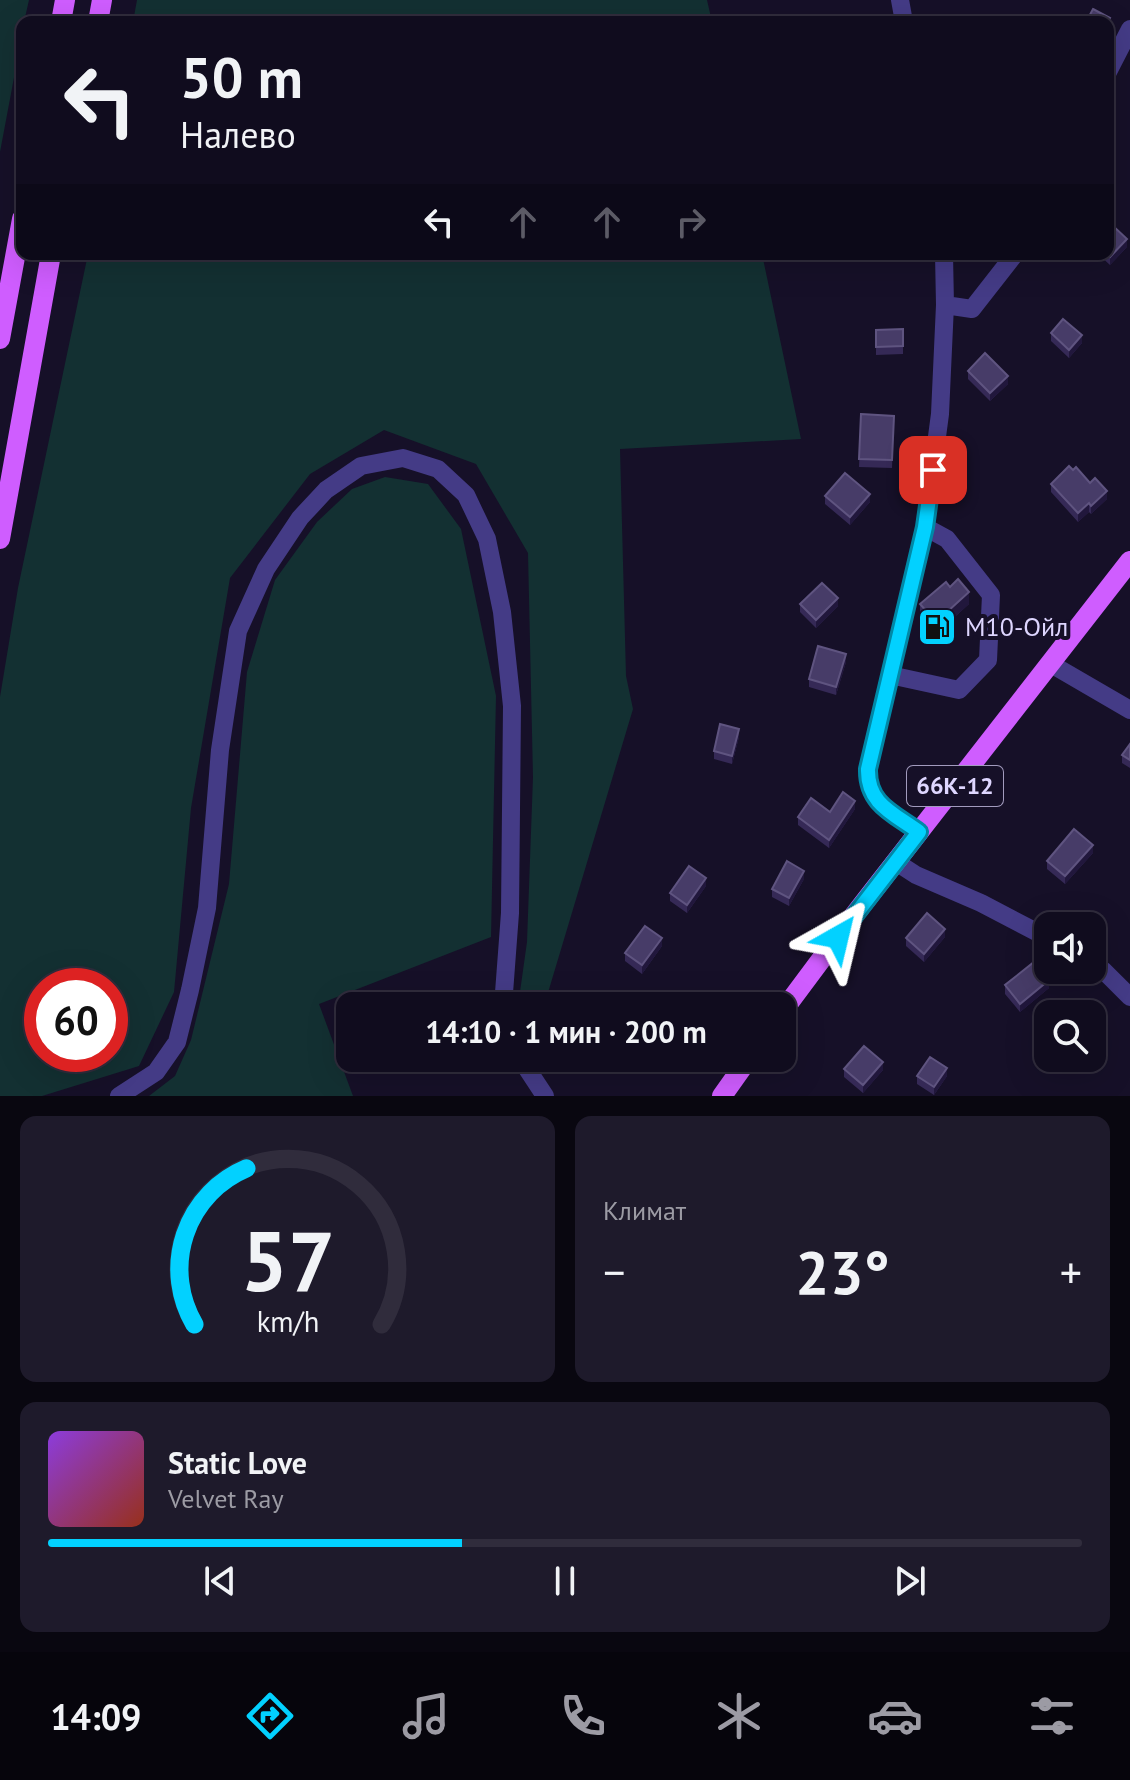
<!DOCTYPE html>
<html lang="ru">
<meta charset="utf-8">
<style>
:root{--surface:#100c1e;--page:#1e1a2b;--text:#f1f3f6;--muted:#9c9ba4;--line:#302c3c;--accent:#02d1ff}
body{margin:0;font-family:"PT Sans",sans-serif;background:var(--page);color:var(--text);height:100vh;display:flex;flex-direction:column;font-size:30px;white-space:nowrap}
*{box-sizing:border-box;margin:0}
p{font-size:26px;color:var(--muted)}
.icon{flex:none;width:44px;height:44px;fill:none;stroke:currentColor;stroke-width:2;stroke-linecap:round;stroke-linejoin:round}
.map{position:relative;height:1096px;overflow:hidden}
.sheet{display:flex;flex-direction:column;gap:20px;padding:20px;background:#090710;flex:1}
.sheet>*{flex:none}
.banner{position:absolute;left:16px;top:16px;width:1098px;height:244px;border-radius:16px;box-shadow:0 8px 32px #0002,0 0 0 2px var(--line);background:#100c1e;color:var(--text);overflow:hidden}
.fabs{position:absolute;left:1034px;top:912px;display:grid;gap:16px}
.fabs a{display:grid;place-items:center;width:72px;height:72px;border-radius:16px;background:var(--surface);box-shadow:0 8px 32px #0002,0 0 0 2px var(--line);font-size:40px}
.speed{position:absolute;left:24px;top:968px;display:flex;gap:16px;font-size:40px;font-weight:700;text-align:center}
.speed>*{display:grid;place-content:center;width:104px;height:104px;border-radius:50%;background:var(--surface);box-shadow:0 8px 32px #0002,0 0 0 2px var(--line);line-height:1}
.speed .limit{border:12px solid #d22;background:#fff;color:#111}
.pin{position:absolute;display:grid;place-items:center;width:68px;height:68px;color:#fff;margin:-34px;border-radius:16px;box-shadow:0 4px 12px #0006}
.me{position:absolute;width:88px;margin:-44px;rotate:37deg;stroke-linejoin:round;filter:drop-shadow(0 0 6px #0008)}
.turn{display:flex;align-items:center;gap:28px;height:168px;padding:0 32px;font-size:36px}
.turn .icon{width:104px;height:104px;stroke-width:2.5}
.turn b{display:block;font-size:56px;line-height:68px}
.lanes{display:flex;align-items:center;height:76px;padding:0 32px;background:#0003;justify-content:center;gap:40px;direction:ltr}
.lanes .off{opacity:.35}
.big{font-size:60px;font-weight:700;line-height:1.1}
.sheet .tile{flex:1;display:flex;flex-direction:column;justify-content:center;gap:12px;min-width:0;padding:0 28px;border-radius:16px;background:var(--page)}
.sheet .dial{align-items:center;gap:0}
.dial svg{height:208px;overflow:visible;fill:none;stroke:var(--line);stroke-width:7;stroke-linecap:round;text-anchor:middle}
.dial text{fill:var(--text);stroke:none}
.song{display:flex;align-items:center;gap:24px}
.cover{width:96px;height:96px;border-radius:12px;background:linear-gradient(135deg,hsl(270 70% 55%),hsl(10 70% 35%))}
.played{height:8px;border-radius:4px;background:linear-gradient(90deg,var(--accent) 40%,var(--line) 40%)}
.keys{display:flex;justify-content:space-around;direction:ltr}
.heat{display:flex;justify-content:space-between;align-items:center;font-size:44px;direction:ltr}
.sheet .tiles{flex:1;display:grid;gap:20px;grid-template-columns:1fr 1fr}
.tile:last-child{grid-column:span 2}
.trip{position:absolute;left:336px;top:992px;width:460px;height:80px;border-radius:16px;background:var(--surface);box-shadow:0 8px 32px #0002,0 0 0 2px var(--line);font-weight:700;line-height:80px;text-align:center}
.menu{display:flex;height:128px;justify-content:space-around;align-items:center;background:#06050c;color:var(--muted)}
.menu .icon{width:56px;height:56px}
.menu .selected{color:var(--accent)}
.menu b{font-size:36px;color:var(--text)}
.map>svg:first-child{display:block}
.green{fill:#133032;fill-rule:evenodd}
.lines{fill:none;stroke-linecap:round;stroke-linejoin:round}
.minor{stroke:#443b86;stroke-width:18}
.major{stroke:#cf5dff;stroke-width:20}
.wall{fill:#352956}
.shaded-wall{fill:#21173c}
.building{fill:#473c68;stroke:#5f5480;stroke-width:2}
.route-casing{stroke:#0188a6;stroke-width:20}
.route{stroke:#02d1ff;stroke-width:14}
.labels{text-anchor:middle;stroke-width:8;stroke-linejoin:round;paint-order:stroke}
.shield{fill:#161028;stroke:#a29bbe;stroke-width:2}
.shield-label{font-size:24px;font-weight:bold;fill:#ded6ff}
.poi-label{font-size:26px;fill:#ded6ff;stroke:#161028;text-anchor:start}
</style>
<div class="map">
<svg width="1130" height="1096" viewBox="0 0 1130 1096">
<rect width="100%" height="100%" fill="#161028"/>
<path class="green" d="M 0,0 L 29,0 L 24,22 L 22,22 L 22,35 L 0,152 Z
M 137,0 L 707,0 L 712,22 L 133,22 Z
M 88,254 L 762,254 L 801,439 L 620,449 L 626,676 L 633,709 L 544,1006 L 518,1006 L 527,942 L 533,777 L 528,553 L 476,464 L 384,430 L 310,474 L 230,578 L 191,808 L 174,992 L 139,1066 L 42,1096 L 0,1096 L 0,697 L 18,588 ZM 42,986 L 110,986 L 110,1054 L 42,1054 Z
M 385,477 L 428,484 L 461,529 L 496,696 L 491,937 L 319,1004 L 353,1096 L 149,1096 L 175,1076 L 191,1040 L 229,884 L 247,672 L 275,580 L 317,522 L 352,489 Z"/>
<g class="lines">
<path class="minor" d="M 900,0 L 904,22
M 1108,72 L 1130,29
M 945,305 L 972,309 L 1015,254
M 1051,664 L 1130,710
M 890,675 L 959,690 L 988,660 L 991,595 L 947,539 L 925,527
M 919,832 C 893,813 867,804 868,769 L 925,527 L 940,414 L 945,305 L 944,254
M 896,862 L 916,875 L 981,903 L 1048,938
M 1092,963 L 1104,971 L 1130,997
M 520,1058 L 545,1096
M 119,1096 L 156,1072 L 177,1042 L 190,990 L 207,908 L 220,750 L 238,631 L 266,569 L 300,518 L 326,490 L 361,466 L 403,458 L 438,469 L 466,495 L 487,539 L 502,612 L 512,706 L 510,913 L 503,1006"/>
<path class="major" d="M 61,22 L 65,0
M 98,22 L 102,0
M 0,339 L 22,219
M 0,539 L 51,254
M 782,1012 L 855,914 L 1130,561
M 722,1096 L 749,1058"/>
</g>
<path class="wall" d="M 1127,247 L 1110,265 L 1098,254 L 1108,254 Z
M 903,329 L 903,354 L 876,355 L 876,330 Z
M 1051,333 L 1082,343 L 1069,358 L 1051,341 Z
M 968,371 L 1008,384 L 990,401 L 968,379 Z
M 861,414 L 894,416 L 892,468 L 859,467 Z
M 1051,484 L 1107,499 L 1091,514 L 1089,512 L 1078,522 L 1051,492 Z
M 825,496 L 870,502 L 850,525 L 825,504 Z
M 950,587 L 969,604 L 936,634 L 920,616 L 920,604 Z
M 800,604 L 838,606 L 816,628 L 800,612 Z
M 846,662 L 836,695 L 809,687 L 809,679 Z
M 739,737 L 732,764 L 714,759 L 714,751 Z
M 1130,744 L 1130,768 L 1122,763 L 1122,755 Z
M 855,809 L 829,848 L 798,825 L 798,817 Z
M 1093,853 L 1065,884 L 1047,869 L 1047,861 Z
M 804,879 L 789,906 L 772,897 L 772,889 Z
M 706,886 L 687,913 L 670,901 L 670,893 Z
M 945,937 L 924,962 L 906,946 L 906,938 Z
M 662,946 L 642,974 L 625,961 L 625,953 Z
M 1005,985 L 1049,988 L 1020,1012 L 1005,994 Z
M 844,1069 L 883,1070 L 863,1093 L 844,1077 Z
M 917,1076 L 947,1076 L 934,1095 L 917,1084 Z"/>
<path class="shaded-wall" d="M 1127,239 L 1127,247 L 1110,265 L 1110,257 Z
M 1082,335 L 1082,343 L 1069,358 L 1069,350 Z
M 1008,376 L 1008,384 L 990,401 L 990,393 Z
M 1107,491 L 1107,499 L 1091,514 L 1091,506 Z
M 870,494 L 870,502 L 850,525 L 850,517 Z
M 1089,503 L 1089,512 L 1078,522 L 1078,513 Z
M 969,592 L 969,604 L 936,634 L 936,622 Z
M 838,598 L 838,606 L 816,628 L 816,620 Z
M 846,654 L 846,662 L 836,695 L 836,687 Z
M 739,729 L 739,737 L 732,764 L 732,756 Z
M 855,801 L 855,809 L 829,848 L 829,840 Z
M 1093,845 L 1093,853 L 1065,884 L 1065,876 Z
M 804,871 L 804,879 L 789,906 L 789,898 Z
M 706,878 L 706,886 L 687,913 L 687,905 Z
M 945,929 L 945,937 L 924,962 L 924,954 Z
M 662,938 L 662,946 L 642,974 L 642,965 Z
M 1049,980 L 1049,988 L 1020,1012 L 1020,1004 Z
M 883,1062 L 883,1070 L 863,1093 L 863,1085 Z
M 947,1068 L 947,1076 L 934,1095 L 934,1087 Z"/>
<path class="building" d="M 1093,9 L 1110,18 L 1108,22 L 1086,22 Z
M 1112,225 L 1127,239 L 1110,257 L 1107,254 L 1108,230 Z
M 1063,319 L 1082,335 L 1069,350 L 1051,333 Z
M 903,329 L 903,346 L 876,347 L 876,330 Z
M 985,353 L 1008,376 L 990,393 L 968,371 Z
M 861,414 L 894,416 L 892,460 L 859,459 Z
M 1069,466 L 1073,470 L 1076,467 L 1090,483 L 1095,478 L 1107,491 L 1091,506 L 1089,503 L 1078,513 L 1051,484 Z
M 845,473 L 870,494 L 850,517 L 825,496 Z
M 958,579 L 969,592 L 936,622 L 920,604 L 946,582 L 950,587 Z
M 822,583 L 838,598 L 816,620 L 800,604 Z
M 818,646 L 846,654 L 836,687 L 809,679 Z
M 720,724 L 739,729 L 732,756 L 714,751 Z
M 1130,744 L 1130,760 L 1122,755 Z
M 843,792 L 855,801 L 829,840 L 798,817 L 811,798 L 830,812 Z
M 1074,829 L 1093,845 L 1065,876 L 1047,861 Z
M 787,861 L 804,871 L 789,898 L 772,889 Z
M 689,866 L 706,878 L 687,905 L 670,893 Z
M 927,913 L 945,929 L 924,954 L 906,938 Z
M 645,926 L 662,938 L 642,965 L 625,953 Z
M 1034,962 L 1049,980 L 1020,1004 L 1005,985 Z
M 685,992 L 704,1006 L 674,1006 Z
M 864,1046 L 883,1062 L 863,1085 L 844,1069 Z
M 930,1057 L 947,1068 L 934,1087 L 917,1076 Z"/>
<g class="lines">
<defs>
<path id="route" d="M 838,937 L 919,832 C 893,813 867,804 868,769 L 925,527 L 933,470"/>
</defs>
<use href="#route" class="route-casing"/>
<use href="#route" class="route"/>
</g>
<defs>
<symbol id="fuel-square" viewBox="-11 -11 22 22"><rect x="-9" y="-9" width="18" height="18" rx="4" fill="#02d1ff" stroke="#161028"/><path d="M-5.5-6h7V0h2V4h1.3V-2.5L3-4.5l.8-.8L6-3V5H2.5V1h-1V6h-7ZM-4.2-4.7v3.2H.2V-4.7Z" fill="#111"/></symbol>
</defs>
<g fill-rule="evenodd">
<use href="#fuel-square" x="915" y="605" width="44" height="44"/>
</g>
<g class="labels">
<rect class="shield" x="907" y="766" width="96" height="40" rx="6"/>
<g class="shield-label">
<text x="955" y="794">66К-12</text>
</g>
<g class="poi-label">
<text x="965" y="636">М10-Ойл</text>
</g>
</g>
</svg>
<div class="fabs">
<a><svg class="icon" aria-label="sound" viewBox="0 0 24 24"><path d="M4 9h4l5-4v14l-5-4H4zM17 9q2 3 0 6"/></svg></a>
<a><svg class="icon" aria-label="search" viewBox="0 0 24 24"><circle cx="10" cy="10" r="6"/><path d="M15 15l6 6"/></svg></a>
</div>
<div class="speed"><div class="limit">60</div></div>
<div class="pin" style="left:933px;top:470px;background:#d93025"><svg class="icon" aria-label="arrive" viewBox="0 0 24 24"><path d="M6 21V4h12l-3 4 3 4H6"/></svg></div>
<svg class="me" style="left:838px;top:937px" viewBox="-20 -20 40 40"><path d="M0-17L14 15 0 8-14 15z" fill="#02d1ff" stroke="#fff" stroke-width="4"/></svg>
<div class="trip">14:10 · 1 мин · 200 m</div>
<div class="banner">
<div class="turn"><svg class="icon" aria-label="left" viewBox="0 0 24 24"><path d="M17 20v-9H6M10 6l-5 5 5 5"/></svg><div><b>50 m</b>Налево</div></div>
<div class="lanes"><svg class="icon" aria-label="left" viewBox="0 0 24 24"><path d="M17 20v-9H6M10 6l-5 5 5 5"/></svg><svg class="icon off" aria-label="ahead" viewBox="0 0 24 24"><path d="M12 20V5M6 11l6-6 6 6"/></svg><svg class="icon off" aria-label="ahead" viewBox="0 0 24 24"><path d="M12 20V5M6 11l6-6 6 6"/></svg><svg class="icon off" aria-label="right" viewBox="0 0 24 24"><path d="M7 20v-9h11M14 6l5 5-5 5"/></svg></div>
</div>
</div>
<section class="sheet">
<div class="tiles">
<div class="tile dial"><svg viewBox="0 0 100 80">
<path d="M14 69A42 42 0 1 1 86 69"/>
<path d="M14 69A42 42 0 0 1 34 9" stroke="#02d1ff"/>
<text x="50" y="56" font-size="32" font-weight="700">57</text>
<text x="50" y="72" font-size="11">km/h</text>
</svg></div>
<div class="tile"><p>Климат</p>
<div class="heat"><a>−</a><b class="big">23°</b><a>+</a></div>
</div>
<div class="tile">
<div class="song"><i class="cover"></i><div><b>Static Love</b><p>Velvet Ray</p></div></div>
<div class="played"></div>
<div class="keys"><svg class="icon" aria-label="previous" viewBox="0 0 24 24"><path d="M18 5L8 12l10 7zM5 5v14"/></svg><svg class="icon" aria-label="pause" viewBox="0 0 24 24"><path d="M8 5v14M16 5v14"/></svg><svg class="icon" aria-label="next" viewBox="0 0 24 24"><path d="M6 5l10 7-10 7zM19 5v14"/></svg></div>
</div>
</div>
</section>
<nav class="menu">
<b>14:09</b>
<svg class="icon selected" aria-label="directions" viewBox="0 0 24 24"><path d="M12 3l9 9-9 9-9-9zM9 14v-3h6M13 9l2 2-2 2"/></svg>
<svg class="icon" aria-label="music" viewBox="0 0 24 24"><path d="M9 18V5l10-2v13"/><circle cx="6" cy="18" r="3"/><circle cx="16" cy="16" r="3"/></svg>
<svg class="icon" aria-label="phone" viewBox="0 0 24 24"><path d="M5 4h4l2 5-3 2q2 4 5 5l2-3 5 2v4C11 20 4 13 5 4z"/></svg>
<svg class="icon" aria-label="climate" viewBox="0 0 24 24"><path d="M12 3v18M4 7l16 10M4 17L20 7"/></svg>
<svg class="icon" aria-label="car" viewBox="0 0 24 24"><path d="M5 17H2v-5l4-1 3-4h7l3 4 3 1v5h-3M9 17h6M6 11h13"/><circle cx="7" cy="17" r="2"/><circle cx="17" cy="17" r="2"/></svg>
<svg class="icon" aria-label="filters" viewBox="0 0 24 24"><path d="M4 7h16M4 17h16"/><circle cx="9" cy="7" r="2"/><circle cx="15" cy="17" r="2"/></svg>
</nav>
